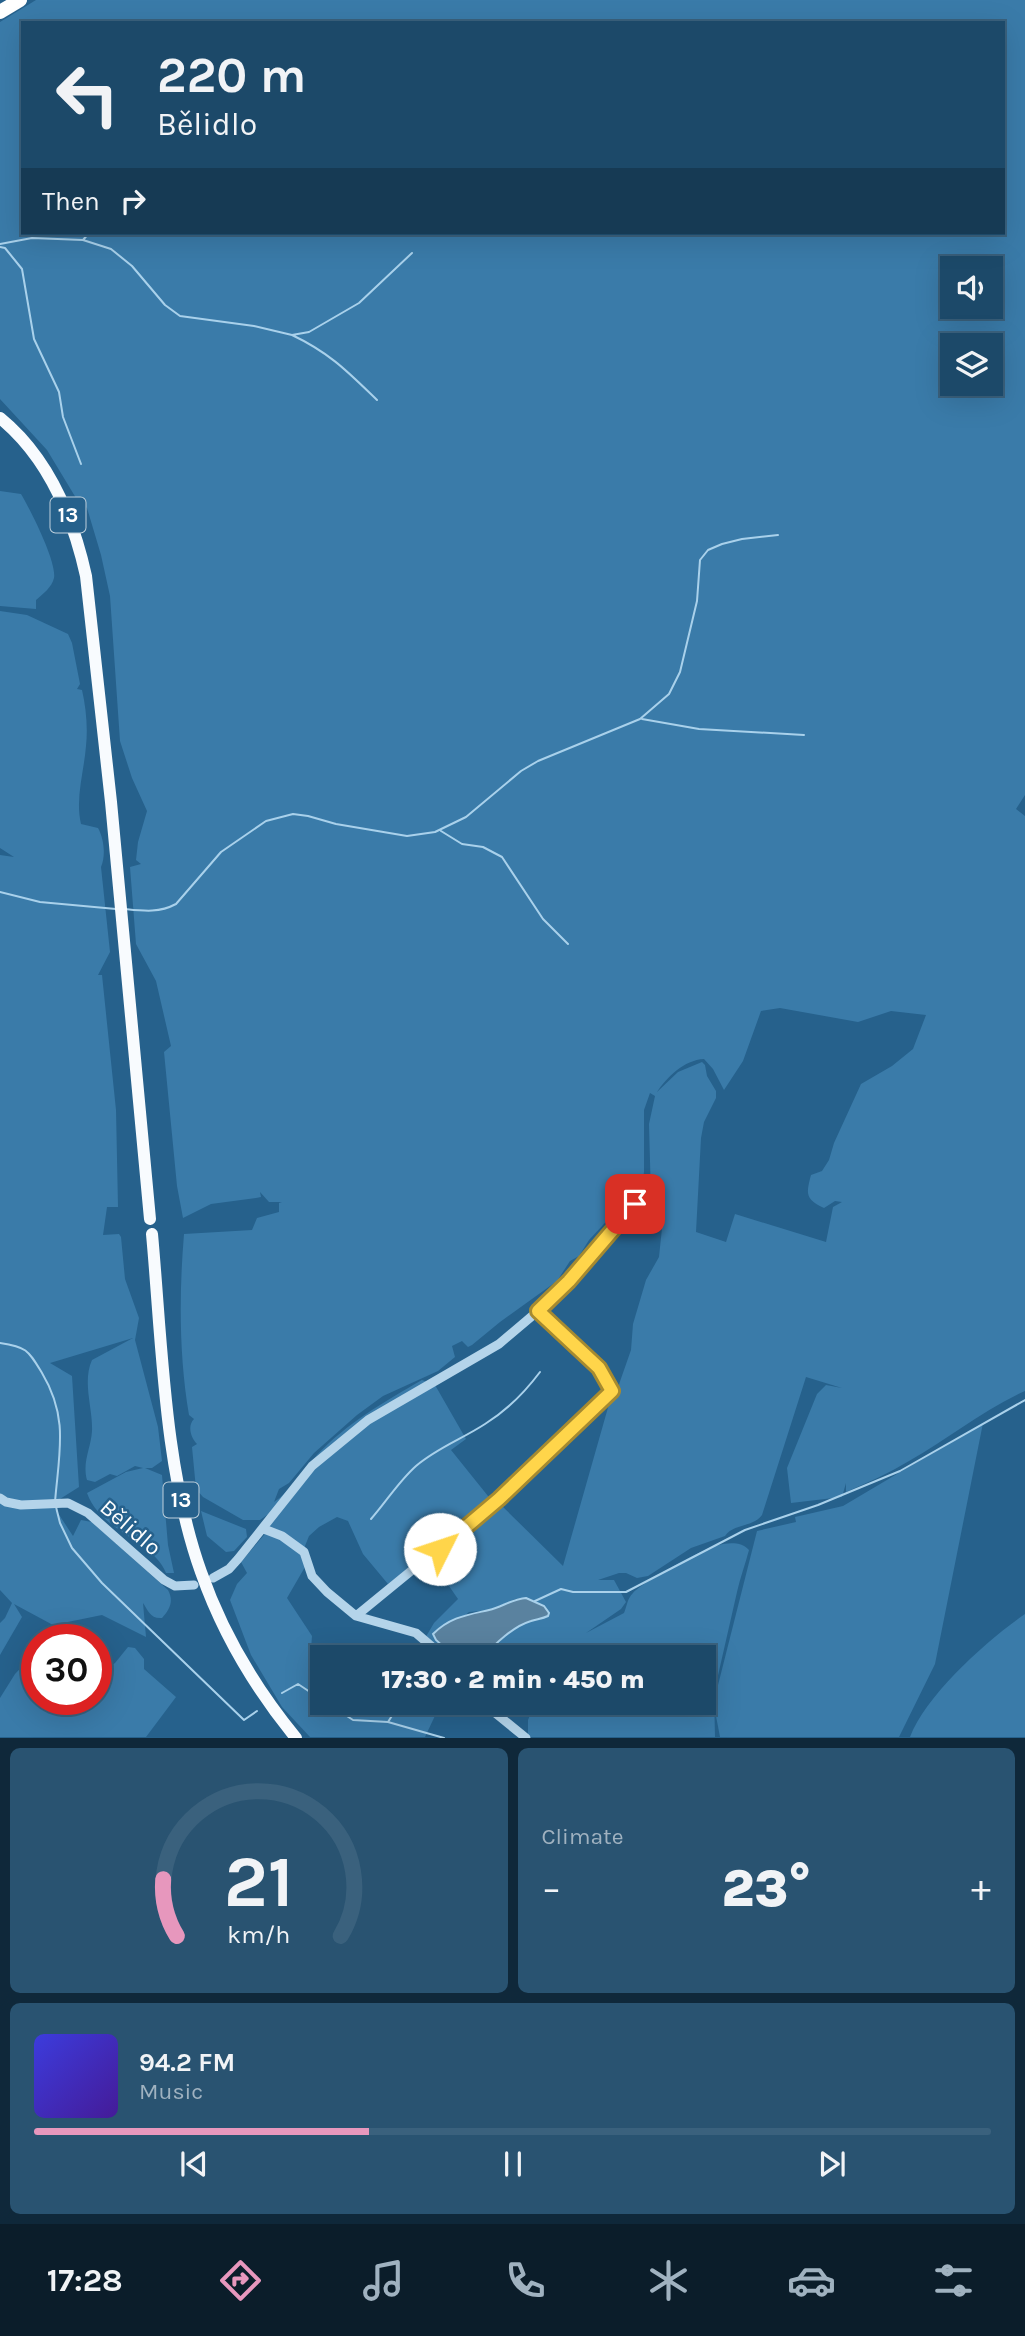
<!DOCTYPE html>
<meta charset="utf-8">
<style>
:root{--surface:#1c4969;--page:#295371;--text:#f1f3f6;--muted:#a0b2c0;--line:#3a617d;--accent:#e797bd}
body{margin:0;font-family:Karla,sans-serif;background:var(--page);color:var(--text);height:100vh;display:flex;flex-direction:column;font-size:26px;white-space:nowrap}
*{box-sizing:border-box;margin:0}
p{font-size:23px;color:var(--muted)}
.icon{flex:none;width:38px;height:38px;fill:none;stroke:currentColor;stroke-width:2;stroke-linecap:round;stroke-linejoin:round}
.map{position:relative;height:1738px;overflow:hidden}
.panel{display:flex;flex-direction:column;gap:10px;padding:10px;background:#0f283a;flex:1}
.panel>*{flex:none}
.hud{position:absolute;left:21px;top:21px;width:984px;height:214px;border-radius:0px;box-shadow:0 7px 28px #0002,0 0 0 2px var(--line);background:#1c4969;color:var(--text);overflow:hidden}
.controls{position:absolute;left:940px;top:256px;display:grid;gap:14px}
.controls a{display:grid;place-items:center;width:63px;height:63px;border-radius:0px;background:var(--surface);box-shadow:0 7px 28px #0002,0 0 0 2px var(--line);font-size:35px}
.speed{position:absolute;left:21px;top:1624px;display:flex;gap:14px;font-size:35px;font-weight:700;text-align:center}
.speed>*{display:grid;place-content:center;width:91px;height:91px;border-radius:50%;background:var(--surface);box-shadow:0 7px 28px #0002,0 0 0 2px var(--line);line-height:1}
.speed .limit{border:10px solid #d22;background:#fff;color:#111}
.pin{position:absolute;display:grid;place-items:center;width:60px;height:60px;color:#fff;margin:-30px;border-radius:14px;box-shadow:0 4px 10px #0006}
.me{position:absolute;width:77px;margin:-38px;rotate:49deg;stroke-linejoin:round;filter:drop-shadow(0 0 5px #0008)}
.turn{display:flex;align-items:center;gap:24px;height:147px;padding:0 21px;font-size:32px}
.turn .icon{width:91px;height:91px;stroke-width:2.5}
.turn b{display:block;font-size:49px;line-height:60px}
.then{display:flex;align-items:center;height:66px;padding:0 21px;background:#0003;gap:14px;font-size:26px}
.big{font-size:52px;font-weight:800;line-height:1.1}
.panel .widget{flex:1;display:flex;flex-direction:column;justify-content:center;gap:10px;min-width:0;padding:0 24px;border-radius:10px;background:var(--page)}
.panel .dial{align-items:center;gap:0}
.dial svg{height:182px;overflow:visible;fill:none;stroke:var(--line);stroke-width:7;stroke-linecap:round;text-anchor:middle}
.dial text{fill:var(--text);stroke:none}
.song{display:flex;align-items:center;gap:21px}
.cover{width:84px;height:84px;border-radius:10px;background:linear-gradient(135deg,hsl(240 70% 55%),hsl(260 70% 35%))}
.played{height:7px;border-radius:4px;background:linear-gradient(90deg,var(--accent) 35%,var(--line) 35%)}
.keys{display:flex;justify-content:space-around;direction:ltr}
.heat{display:flex;justify-content:space-between;align-items:center;font-size:38px;direction:ltr}
.panel .tiles{flex:1;display:grid;gap:10px;grid-template-columns:1fr 1fr}
.widget:last-child{grid-column:span 2}
.trip{position:absolute;left:310px;top:1645px;width:406px;height:70px;border-radius:0px;background:var(--surface);box-shadow:0 7px 28px #0002,0 0 0 2px var(--line);font-weight:800;line-height:70px;text-align:center}
.dock{display:flex;height:112px;justify-content:space-around;align-items:center;background:#0b1d2a;color:var(--muted)}
.dock .icon{width:49px;height:49px}
.dock .active{color:var(--accent)}
.dock b{font-size:32px;color:var(--text)}
.map>svg:first-child{display:block}
.green{fill:#3a7ba9;fill-rule:evenodd}
.water{fill:#5a829f;stroke:#a9d1eb;stroke-width:2}
.lines{fill:none;stroke-linecap:round;stroke-linejoin:round}
.stream{stroke:#a9d1eb;stroke-width:2}
.minor{stroke:#b4d4ea;stroke-width:9}
.major{stroke:#f8fbfe;stroke-width:12}
.highway{stroke:#fff;stroke-width:14}
.route-casing{stroke:#a68a30;stroke-width:18}
.route{stroke:#ffd54a;stroke-width:12}
.labels{text-anchor:middle;stroke-width:5;stroke-linejoin:round;paint-order:stroke}
.shield{fill:#26618c;stroke:#bed0dc;stroke-width:2}
.shield-label{font-size:21px;font-weight:bold;fill:#fff}
.street-label{font-size:23px;fill:#fff;stroke:#26618c}
</style>
<div class="map">
<svg width="1025" height="1738" viewBox="0 0 1025 1738">
<rect width="100%" height="100%" fill="#26618c"/>
<path class="green" d="M 36,0 L 1025,0 L 1025,795 L 1016,809 L 1025,816 L 1025,1391 C 983,1410 948,1439 909,1461 C 889,1473 867,1483 846,1492 L 846,1483 L 842,1497 L 791,1503 L 787,1468 L 817,1394 L 826,1385 L 842,1388 L 806,1377 L 762,1515 C 752,1528 734,1523 725,1536 L 691,1548 L 648,1576 L 637,1578 L 626,1573 L 619,1573 L 598,1580 L 614,1580 L 626,1602 L 621,1609 L 586,1633 L 624,1613 C 627,1606 627,1599 633,1593 C 644,1581 702,1549 719,1545 C 729,1542 743,1542 749,1550 C 745,1565 740,1578 737,1592 L 714,1693 L 715,1737 L 528,1737 L 528,1720 L 535,1703 L 704,1703 L 704,1657 L 553,1657 L 556,1652 L 553,1653 L 526,1646 L 492,1657 L 484,1657 C 497,1640 519,1622 541,1619 L 544,1606 L 526,1598 L 515,1599 L 491,1610 L 469,1612 L 436,1640 L 455,1657 L 414,1657 L 434,1623 L 458,1599 L 433,1563 L 434,1560 L 501,1505 L 563,1566 L 611,1397 L 617,1390 L 631,1350 L 633,1324 L 646,1280 L 659,1257 L 665,1199 L 651,1198 L 649,1124 L 655,1096 L 650,1093 L 644,1110 L 644,1172 L 641,1192 L 629,1207 L 616,1211 L 589,1240 L 579,1256 L 570,1261 L 557,1281 L 500,1322 L 472,1345 L 468,1347 L 462,1341 L 452,1346 L 455,1357 L 438,1371 L 383,1396 L 357,1415 L 314,1453 L 289,1483 L 279,1489 L 274,1502 C 290,1492 303,1470 317,1455 C 347,1423 384,1402 422,1380 L 435,1385 L 466,1439 L 451,1450 L 492,1501 L 388,1584 L 363,1554 L 348,1521 L 337,1517 L 319,1527 L 309,1536 L 305,1546 L 305,1567 L 287,1598 L 312,1636 L 309,1675 L 322,1693 L 322,1703 L 334,1703 L 345,1711 L 365,1707 L 370,1703 L 441,1703 L 425,1737 L 310,1737 L 282,1707 L 251,1655 L 230,1600 L 237,1584 L 247,1573 L 241,1562 L 264,1535 L 267,1515 L 260,1520 L 243,1520 L 203,1497 L 196,1489 L 192,1447 L 197,1444 C 191,1438 187,1426 194,1419 L 189,1415 C 179,1356 179,1294 184,1234 L 252,1230 L 257,1218 L 279,1212 L 279,1203 L 282,1202 L 269,1202 L 260,1192 L 261,1197 L 256,1198 L 211,1204 L 183,1218 L 177,1186 L 164,1052 L 171,1046 L 156,981 L 136,944 L 130,867 L 141,864 L 136,860 L 138,842 L 147,811 L 132,778 L 120,741 L 110,596 L 101,555 L 87,508 L 76,498 L 47,450 L 0,399 L 0,22 ZM 23,23 L 1003,23 L 1003,233 L 23,233 ZM 952,268 L 990,268 L 990,306 L 952,306 ZM 952,345 L 990,345 L 990,383 L 952,383 ZM 780,1008 L 858,1022 L 891,1011 L 926,1015 L 913,1049 L 892,1066 L 861,1084 L 834,1143 L 829,1160 L 822,1171 L 811,1175 C 806,1194 805,1199 824,1208 L 835,1201 L 842,1202 L 833,1207 L 826,1242 L 735,1214 L 726,1242 L 696,1232 L 701,1138 L 704,1122 L 716,1098 L 716,1091 L 707,1076 L 705,1065 L 702,1062 L 678,1072 L 657,1092 C 667,1077 684,1060 704,1059 L 713,1069 L 724,1090 L 743,1061 L 761,1011 Z
M 0,491 L 21,494 C 30,509 57,562 54,578 C 52,587 43,594 36,600 L 36,609 L 0,606 Z
M 0,611 L 27,615 L 68,634 L 72,643 L 80,684 L 77,689 L 82,690 C 86,707 88,728 86,746 C 84,772 75,798 81,824 L 98,828 C 104,839 106,855 101,867 L 110,952 L 98,975 L 102,975 L 116,1110 L 118,1207 L 107,1207 L 103,1235 L 119,1234 L 121,1237 L 125,1279 L 139,1318 L 135,1340 L 158,1427 L 162,1461 L 152,1468 L 145,1468 L 162,1475 L 168,1545 L 174,1573 L 166,1573 C 153,1540 101,1532 87,1493 L 126,1472 L 143,1468 L 135,1466 L 117,1476 L 110,1474 L 95,1482 L 87,1480 C 82,1462 91,1448 92,1431 C 93,1408 82,1382 92,1360 L 133,1338 L 50,1363 L 72,1376 L 79,1487 L 52,1504 L 73,1536 L 81,1520 L 92,1522 L 168,1590 C 174,1601 170,1609 162,1618 C 150,1619 148,1610 143,1603 L 146,1637 L 102,1615 L 53,1625 L 14,1604 L 22,1617 L 0,1655 L 0,1623 L 5,1618 L 12,1603 L 0,1590 L 0,855 L 14,857 L 0,848 Z
M 983,1423 L 935,1664 L 899,1737 L 720,1737 L 716,1716 L 716,1693 L 757,1531 L 796,1522 L 795,1517 L 843,1506 Z
M 201,1511 L 246,1529 L 247,1537 L 234,1551 L 226,1552 L 207,1536 Z
M 1025,1614 L 1025,1737 L 910,1737 C 926,1695 987,1640 1025,1614 Z
M 96,1645 L 103,1653 L 103,1659 L 100,1663 L 105,1670 L 115,1663 L 128,1647 L 135,1648 L 144,1659 L 144,1669 L 176,1697 L 146,1737 L 0,1737 L 0,1698 L 15,1674 L 37,1651 L 37,1699 L 96,1699 Z"/>
<path class="water" d="M 526,1598 L 544,1606 L 549,1613 L 548,1616 C 542,1619 536,1619 531,1621 C 514,1626 494,1644 484,1657 L 455,1657 L 436,1640 L 433,1634 C 450,1617 467,1615 489,1610 C 502,1607 512,1599 526,1598 Z"/>
<g class="lines">
<path class="stream" d="M 83,240 L 89,233
M 0,244 L 32,238 L 83,240 L 111,249 L 132,266 L 165,305 L 180,316 L 254,326 L 292,335 L 309,332 L 359,303 L 412,253
M 0,247 L 5,248 L 22,269 L 34,339 L 59,392 L 63,417 L 81,464
M 292,335 C 330,353 348,372 377,400
M 642,719 L 699,729 L 804,735
M 441,831 L 462,844 L 483,847 L 502,857 L 543,919 L 568,944
M 0,892 L 40,902 L 116,909
M 125,909 C 144,911 159,913 176,904 L 221,852 L 266,821 L 293,814 L 308,816 L 336,824 L 407,836 L 435,832 L 466,817 L 521,771 L 538,761 L 640,719 L 669,694 L 680,672 L 697,601 L 700,560 L 708,550 L 722,544 L 742,539 L 778,535
M 0,1343 C 27,1347 28,1350 42,1373 C 69,1418 59,1452 55,1502
M 56,1507 L 60,1523 L 72,1548 L 102,1583 L 244,1720 L 257,1711
M 371,1519 C 386,1502 399,1481 416,1466 C 437,1448 462,1439 485,1424 C 506,1411 525,1392 540,1372
M 535,1601 L 561,1589 L 573,1592 L 626,1592 L 745,1530 L 818,1505 L 900,1471 L 1025,1400
M 282,1693 L 298,1684 L 322,1700
M 327,1703 L 353,1720 L 388,1722 L 444,1738
M 388,1722 L 400,1703"/>
<path class="minor" d="M 0,1498 L 6,1502 L 21,1505 L 68,1503 L 88,1513 L 164,1580 L 175,1586 L 194,1585
M 264,1529 L 282,1536 L 304,1552 L 312,1576 L 327,1592 L 356,1616 L 416,1633 L 444,1657
M 213,1578 L 229,1569 L 238,1559 L 312,1466 L 368,1420 L 499,1344 L 538,1311 L 569,1281 L 635,1204
M 356,1616 L 499,1499 L 612,1391 L 599,1369 L 538,1311
M 483,1703 L 526,1738"/>
<path class="major" d="M 0,418 C 49,458 73,517 86,576 L 111,802 L 150,1219
M 152,1234 C 162,1343 164,1469 201,1572 C 222,1632 255,1688 296,1738"/>
<path class="highway" d="M 0,12 L 20,0"/>
</g>
<g class="lines">
<defs>
<path id="route" d="M 440,1549 L 499,1499 L 612,1391 L 599,1368 L 538,1311 L 569,1281 L 635,1204"/>
</defs>
<use href="#route" class="route-casing"/>
<use href="#route" class="route"/>
</g>
<g class="labels">
<g class="shield">
<rect x="50.5" y="497.5" width="35" height="35" rx="5"/>
<rect x="163.5" y="1482.5" width="35" height="35" rx="5"/>
</g>
<g class="shield-label">
<text x="68" y="522">13</text>
<text x="181" y="1507">13</text>
</g>
<g class="street-label">
<text transform="translate(131 1527) rotate(41)" y="8">Bělidlo</text>
</g>
</g>
</svg>
<div class="controls">
<a><svg class="icon" aria-label="sound" viewBox="0 0 24 24"><path d="M4 9h4l5-4v14l-5-4H4zM17 9q2 3 0 6"/></svg></a>
<a><svg class="icon" aria-label="layers" viewBox="0 0 24 24"><path d="M12 4l9 5-9 5-9-5zM3 14l9 5 9-5"/></svg></a>
</div>
<div class="speed"><div class="limit">30</div></div>
<div class="pin" style="left:635px;top:1204px;background:#d93025"><svg class="icon" aria-label="arrive" viewBox="0 0 24 24"><path d="M6 21V4h12l-3 4 3 4H6"/></svg></div>
<svg class="me" style="left:440px;top:1549px" viewBox="-20 -20 40 40"><circle r="19" fill="#fff"/><path d="M0-13L10 11 0 6-10 11z" fill="#ffd54a"/></svg>
<div class="trip">17:30 · 2 min · 450 m</div>
<div class="hud">
<div class="turn"><svg class="icon" aria-label="left" viewBox="0 0 24 24"><path d="M17 20v-9H6M10 6l-5 5 5 5"/></svg><div><b>220 m</b>Bělidlo</div></div>
<div class="then">Then<svg class="icon" aria-label="right" viewBox="0 0 24 24"><path d="M7 20v-9h11M14 6l5 5-5 5"/></svg></div>
</div>
</div>
<section class="panel">
<div class="tiles">
<div class="widget dial"><svg viewBox="0 0 100 80">
<path d="M14 69A42 42 0 1 1 86 69"/>
<path d="M14 69A42 42 0 0 1 8 44" stroke="#e797bd"/>
<text x="50" y="56" font-size="32" font-weight="700">21</text>
<text x="50" y="72" font-size="11">km/h</text>
</svg></div>
<div class="widget"><p>Climate</p>
<div class="heat"><a>−</a><b class="big">23°</b><a>+</a></div>
</div>
<div class="widget">
<div class="song"><i class="cover"></i><div><b>94.2 FM</b><p>Music</p></div></div>
<div class="played"></div>
<div class="keys"><svg class="icon" aria-label="previous" viewBox="0 0 24 24"><path d="M18 5L8 12l10 7zM5 5v14"/></svg><svg class="icon" aria-label="pause" viewBox="0 0 24 24"><path d="M8 5v14M16 5v14"/></svg><svg class="icon" aria-label="next" viewBox="0 0 24 24"><path d="M6 5l10 7-10 7zM19 5v14"/></svg></div>
</div>
</div>
</section>
<nav class="dock">
<b>17:28</b>
<svg class="icon active" aria-label="directions" viewBox="0 0 24 24"><path d="M12 3l9 9-9 9-9-9zM9 14v-3h6M13 9l2 2-2 2"/></svg>
<svg class="icon" aria-label="music" viewBox="0 0 24 24"><path d="M9 18V5l10-2v13"/><circle cx="6" cy="18" r="3"/><circle cx="16" cy="16" r="3"/></svg>
<svg class="icon" aria-label="phone" viewBox="0 0 24 24"><path d="M5 4h4l2 5-3 2q2 4 5 5l2-3 5 2v4C11 20 4 13 5 4z"/></svg>
<svg class="icon" aria-label="climate" viewBox="0 0 24 24"><path d="M12 3v18M4 7l16 10M4 17L20 7"/></svg>
<svg class="icon" aria-label="car" viewBox="0 0 24 24"><path d="M5 17H2v-5l4-1 3-4h7l3 4 3 1v5h-3M9 17h6M6 11h13"/><circle cx="7" cy="17" r="2"/><circle cx="17" cy="17" r="2"/></svg>
<svg class="icon" aria-label="filters" viewBox="0 0 24 24"><path d="M4 7h16M4 17h16"/><circle cx="9" cy="7" r="2"/><circle cx="15" cy="17" r="2"/></svg>
</nav>
